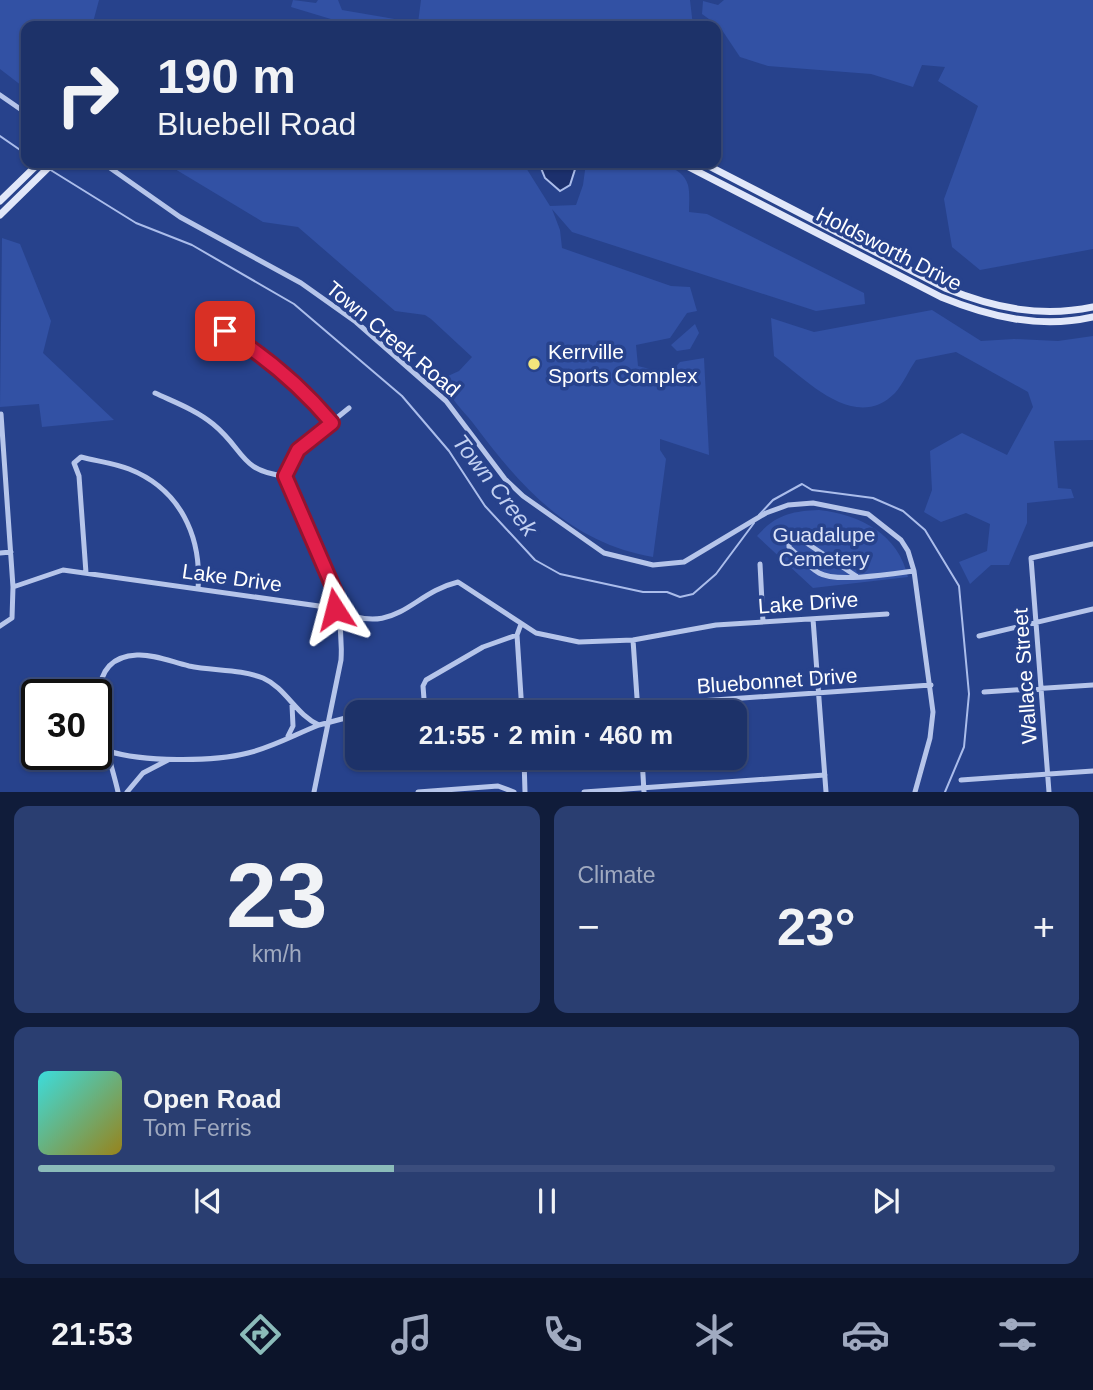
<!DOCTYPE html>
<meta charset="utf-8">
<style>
:root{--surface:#1d3269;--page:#2a3e71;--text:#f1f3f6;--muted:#a0aac0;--line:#3b4d7d;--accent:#8bbbb9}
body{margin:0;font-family:Arial,sans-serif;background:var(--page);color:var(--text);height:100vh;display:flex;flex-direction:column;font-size:26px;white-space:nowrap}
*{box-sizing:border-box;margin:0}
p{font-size:23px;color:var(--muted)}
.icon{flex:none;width:38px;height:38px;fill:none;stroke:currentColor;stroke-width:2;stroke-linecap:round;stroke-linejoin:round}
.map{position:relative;height:792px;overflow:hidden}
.sheet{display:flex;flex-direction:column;gap:14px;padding:14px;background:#101c3a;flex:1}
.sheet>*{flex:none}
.hud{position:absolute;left:21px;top:21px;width:700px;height:147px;border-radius:14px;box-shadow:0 2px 5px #0004,0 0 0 2px var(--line);background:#1d3269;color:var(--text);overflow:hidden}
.speed{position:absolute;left:21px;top:679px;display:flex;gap:14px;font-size:35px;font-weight:700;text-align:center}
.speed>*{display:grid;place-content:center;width:91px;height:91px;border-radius:50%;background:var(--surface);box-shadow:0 2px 5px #0004,0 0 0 2px var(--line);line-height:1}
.speed .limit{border:4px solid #111;border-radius:10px;background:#fff;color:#111}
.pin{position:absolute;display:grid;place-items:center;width:60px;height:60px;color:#fff;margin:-30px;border-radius:14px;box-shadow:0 4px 10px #0006}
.me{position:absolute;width:77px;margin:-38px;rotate:351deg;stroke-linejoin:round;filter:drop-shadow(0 0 5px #0008)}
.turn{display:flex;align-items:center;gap:24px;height:147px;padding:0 21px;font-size:32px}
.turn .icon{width:91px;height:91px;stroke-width:2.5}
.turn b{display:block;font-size:49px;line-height:60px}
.big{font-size:52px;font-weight:700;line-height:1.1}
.sheet .widget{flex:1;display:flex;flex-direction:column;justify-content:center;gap:10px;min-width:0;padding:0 24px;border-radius:14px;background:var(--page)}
.sheet .dial{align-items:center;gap:0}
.dial b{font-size:91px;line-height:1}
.song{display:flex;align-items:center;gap:21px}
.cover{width:84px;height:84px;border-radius:10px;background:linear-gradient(135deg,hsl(180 70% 55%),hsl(50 70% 35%))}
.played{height:7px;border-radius:4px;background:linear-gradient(90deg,var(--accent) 35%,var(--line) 35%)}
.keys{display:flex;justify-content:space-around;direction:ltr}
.heat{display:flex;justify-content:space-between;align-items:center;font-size:38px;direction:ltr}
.sheet .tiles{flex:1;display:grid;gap:14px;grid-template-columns:1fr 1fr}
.widget:last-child{grid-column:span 2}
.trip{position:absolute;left:345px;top:700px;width:402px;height:70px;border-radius:14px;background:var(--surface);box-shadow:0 2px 5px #0004,0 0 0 2px var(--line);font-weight:700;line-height:70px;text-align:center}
.tabs{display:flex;height:112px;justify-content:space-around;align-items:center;background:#0c142a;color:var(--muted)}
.tabs .icon{width:49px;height:49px}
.tabs .active{color:var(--accent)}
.tabs b{font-size:32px;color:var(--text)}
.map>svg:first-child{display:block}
.green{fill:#3251a4}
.water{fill:#1c306d;stroke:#abbdeb;stroke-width:2}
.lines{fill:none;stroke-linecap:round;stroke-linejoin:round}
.stream{stroke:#abbdeb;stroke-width:2}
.street{stroke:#b6c5ea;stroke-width:5}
.secondary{stroke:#e1e7f9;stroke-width:7}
.route-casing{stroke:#92132f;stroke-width:18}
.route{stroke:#e11d48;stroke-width:12}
.poi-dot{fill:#f3e57c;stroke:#27428c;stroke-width:2.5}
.labels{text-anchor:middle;stroke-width:7;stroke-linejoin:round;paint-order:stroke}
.street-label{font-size:21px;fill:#fff;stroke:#27428c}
.poi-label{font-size:21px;fill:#fff;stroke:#27428c;text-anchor:start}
.park-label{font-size:21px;fill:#dbe3f8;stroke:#27428c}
.water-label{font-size:23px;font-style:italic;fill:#c2d0f1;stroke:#27428c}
</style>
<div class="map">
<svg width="1093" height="792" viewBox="0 0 1093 792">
<rect width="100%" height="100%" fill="#27428c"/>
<path class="green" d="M 0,0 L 99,0 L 92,26 L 26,26 L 26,89 L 0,69 Z
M 293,0 L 316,3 L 318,0 L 338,0 L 342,10 L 418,23 L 421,0 L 690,0 L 693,26 L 354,26 L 291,7 Z
M 724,0 L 1093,0 L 1093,249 L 980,270 L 952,247 L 944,199 L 978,106 L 938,81 L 945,67 L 922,65 L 913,87 L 871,74 L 768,66 L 740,57 L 720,27 L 702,14 L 703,1 L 718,5 Z
M 165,163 L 523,163 L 550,206 L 576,205 L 583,185 L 586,163 C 612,163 679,153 688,185 C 690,193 689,204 689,212 L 707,214 L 864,293 L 865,304 L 816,311 L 572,232 L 552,209 L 560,230 L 562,248 L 671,286 L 690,287 L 697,311 L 687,313 L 670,338 L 636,345 L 638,366 L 669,374 L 680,362 L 704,358 L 709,455 L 660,439 L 660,450 L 666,459 L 653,557 C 572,543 523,490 476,427 C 467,414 453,403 447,388 L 448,376 L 459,371 L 472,357 L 431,319 L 425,315 L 395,311 L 298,227 L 263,222 Z
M 2,238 L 20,244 L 51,321 L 43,353 L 114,420 L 42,427 L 39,404 L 0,407 Z
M 932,310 L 981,341 L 1014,339 L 1058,341 L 1093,336 L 1093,440 L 1054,441 L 1058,488 L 1071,489 L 1074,498 L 1027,503 L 1027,523 L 1009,565 L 991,565 L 970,584 L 959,562 L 987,551 L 990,524 L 966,513 L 941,522 L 924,512 L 932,490 L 930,451 L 962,433 L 1007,455 L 1033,407 L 1028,392 L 956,352 L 916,360 C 909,370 903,384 895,393 C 855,433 807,380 774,356 L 771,318 L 814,332 Z
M 695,324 L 699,333 L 690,349 L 677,351 L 671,345 Z
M 819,510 C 861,515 898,534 908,577 L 813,588 L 757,536 C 775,515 792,511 819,510 Z"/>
<path class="water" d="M 539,163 L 577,163 L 570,185 L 560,191 L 545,178 Z"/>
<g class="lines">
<path class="stream" d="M 0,136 L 26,154
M 49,169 L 136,223 L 192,245 L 294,304 L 402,396 L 449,451 L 485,506 L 535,560 L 560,574 L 643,592 L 667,592 L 680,597 L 693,594 L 716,574 L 754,523
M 759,515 L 773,500 L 802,484 L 812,490 L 873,498 L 903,511 L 925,530 L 959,586 L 969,694 L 964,747 L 945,792"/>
<path class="street" d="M 0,95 L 26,113
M 103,163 L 180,217 L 301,283 L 356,322 L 446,401 L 505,479 L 523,496 L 604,553 L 653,565 L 684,562 L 766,513 L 788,505 L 813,503 L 868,514 L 901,540 L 908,551 L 914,571 L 933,712 L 930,738 L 915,792
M 207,321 C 257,347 295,380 332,423
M 155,393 C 174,402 196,410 213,424 C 245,450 239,471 285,476
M 1,414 L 13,587
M 0,553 L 11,552
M 760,564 L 763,622
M 86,573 L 79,476 L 74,463 L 81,457 C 96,461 114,463 129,469 C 180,489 202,536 198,589
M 856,576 L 799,538 L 792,537 L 789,540 L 789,547 C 798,555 808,567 819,573 C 836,583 892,574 914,571
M 813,619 L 826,792
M 521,624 L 517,635 L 522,712
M 0,626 L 12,618 L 13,587 L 63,570 L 333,608 C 396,640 409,594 458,582 L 536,633 L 579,642 L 633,640 L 716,625 L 887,614
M 979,636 L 1093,609
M 633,640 L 638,712
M 984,692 L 1093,685
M 425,712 L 423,686 L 426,680 L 483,647 L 517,635
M 542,712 L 931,685
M 288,736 L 293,726 L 292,705
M 108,751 C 142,762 213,762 248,753 C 273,747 296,734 319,725
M 524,758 L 525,792
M 642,758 L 644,792
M 961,780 L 1093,771
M 118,792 C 111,756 69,658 137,655 C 154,654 172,662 189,666 C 213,671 240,669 263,678 C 286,688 296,715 319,725 L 357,715
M 127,792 L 143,773 L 168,760
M 314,792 L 341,660 C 345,593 312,535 285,476 L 297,450 L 349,408
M 418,792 L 498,786 L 514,792
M 584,792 L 825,775
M 1049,792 L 1031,558 L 1093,544"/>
<path class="secondary" d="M 276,26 L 283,26
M 681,163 L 941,297 C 990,317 1040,329 1093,317
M 703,163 L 945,288 C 994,308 1041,318 1093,307
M 0,201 L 39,163
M 0,215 L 53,163"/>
</g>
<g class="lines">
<defs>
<path id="route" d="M 225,331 C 267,357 300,385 332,423 L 298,450 L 285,476 L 336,594 L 339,611 L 335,609"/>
</defs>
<use href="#route" class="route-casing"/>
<use href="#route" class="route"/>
</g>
<circle class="poi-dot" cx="534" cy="364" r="7"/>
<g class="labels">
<g class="street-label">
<text transform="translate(889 249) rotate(27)" y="7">Holdsworth Drive</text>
<text transform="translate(393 339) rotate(40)" y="7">Town Creek Road</text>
<text transform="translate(232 578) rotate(8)" y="7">Lake Drive</text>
<text transform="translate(808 603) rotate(-4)" y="7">Lake Drive</text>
<text transform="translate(1025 676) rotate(-94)" y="7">Wallace Street</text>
<text transform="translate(777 681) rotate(-4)" y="7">Bluebonnet Drive</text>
</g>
<g class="poi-label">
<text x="548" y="359">Kerrville<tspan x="548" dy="24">Sports Complex</tspan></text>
</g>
<g class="park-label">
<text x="824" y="542">Guadalupe<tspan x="824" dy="24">Cemetery</tspan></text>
</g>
<g class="water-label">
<text transform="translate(495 485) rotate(52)" y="8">Town Creek</text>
</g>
</g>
</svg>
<div class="speed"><div class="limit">30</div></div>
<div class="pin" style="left:225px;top:331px;background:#d93025"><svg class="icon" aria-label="arrive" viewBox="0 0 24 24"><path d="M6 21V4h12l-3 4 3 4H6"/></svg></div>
<svg class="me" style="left:335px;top:609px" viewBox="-20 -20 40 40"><path d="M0-17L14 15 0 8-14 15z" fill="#e11d48" stroke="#fff" stroke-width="4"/></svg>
<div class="trip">21:55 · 2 min · 460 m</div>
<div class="hud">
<div class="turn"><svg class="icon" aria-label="right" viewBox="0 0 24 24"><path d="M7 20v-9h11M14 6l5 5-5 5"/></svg><div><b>190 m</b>Bluebell Road</div></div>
</div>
</div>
<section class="sheet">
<div class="tiles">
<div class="widget dial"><b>23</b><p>km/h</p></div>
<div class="widget"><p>Climate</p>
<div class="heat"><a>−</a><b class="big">23°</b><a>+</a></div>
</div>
<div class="widget">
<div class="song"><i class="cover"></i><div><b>Open Road</b><p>Tom Ferris</p></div></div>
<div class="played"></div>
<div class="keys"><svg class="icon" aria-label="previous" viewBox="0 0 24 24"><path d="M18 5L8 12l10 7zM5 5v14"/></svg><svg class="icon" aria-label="pause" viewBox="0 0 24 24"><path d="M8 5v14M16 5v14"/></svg><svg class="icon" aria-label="next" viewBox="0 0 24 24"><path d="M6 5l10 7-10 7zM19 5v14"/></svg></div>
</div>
</div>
</section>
<nav class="tabs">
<b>21:53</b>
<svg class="icon active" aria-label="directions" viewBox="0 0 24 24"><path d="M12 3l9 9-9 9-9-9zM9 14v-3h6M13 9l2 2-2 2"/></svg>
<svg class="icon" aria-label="music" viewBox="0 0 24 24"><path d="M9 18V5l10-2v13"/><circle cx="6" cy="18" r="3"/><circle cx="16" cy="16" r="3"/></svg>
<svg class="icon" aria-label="phone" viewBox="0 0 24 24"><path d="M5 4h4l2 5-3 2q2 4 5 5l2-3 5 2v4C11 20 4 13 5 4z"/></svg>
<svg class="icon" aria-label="climate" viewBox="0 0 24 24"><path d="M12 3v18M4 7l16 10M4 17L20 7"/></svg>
<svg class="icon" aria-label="car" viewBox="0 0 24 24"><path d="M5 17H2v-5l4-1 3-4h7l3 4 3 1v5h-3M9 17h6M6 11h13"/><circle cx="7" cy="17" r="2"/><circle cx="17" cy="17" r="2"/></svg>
<svg class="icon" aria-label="filters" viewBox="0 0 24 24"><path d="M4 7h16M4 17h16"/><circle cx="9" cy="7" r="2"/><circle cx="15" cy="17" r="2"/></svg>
</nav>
